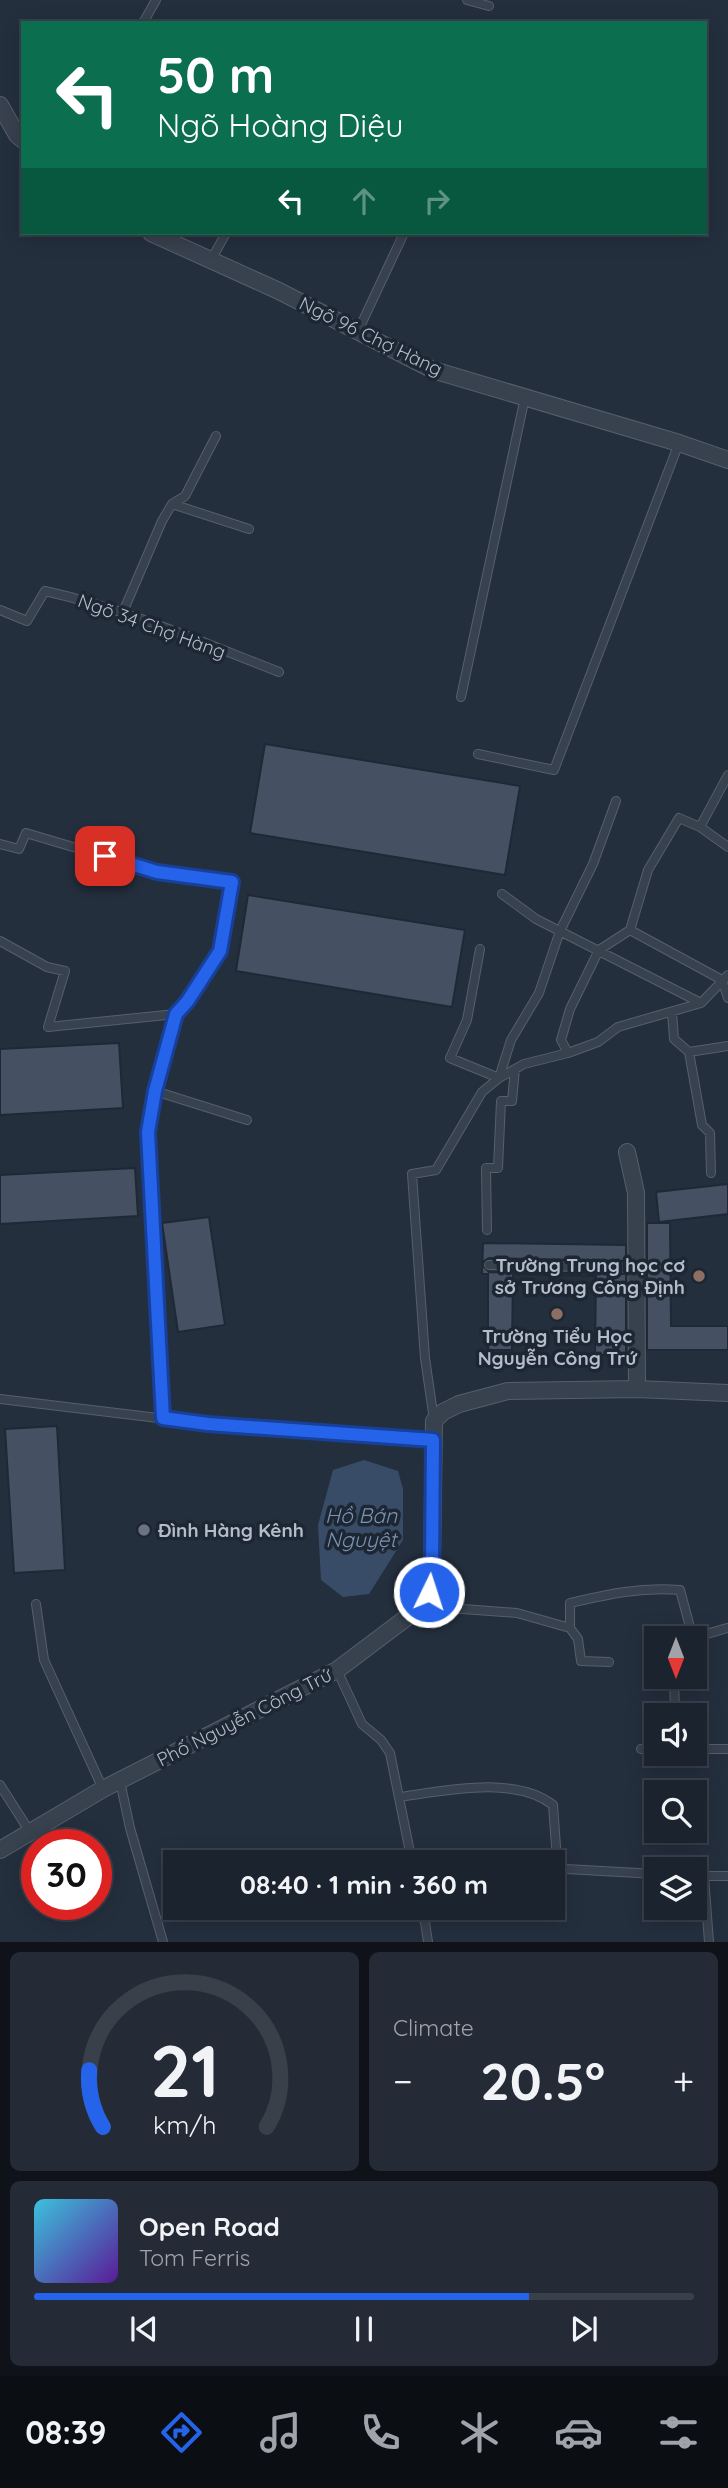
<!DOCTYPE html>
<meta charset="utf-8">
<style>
:root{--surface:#1b232e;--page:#242b36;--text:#f1f3f6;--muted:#a0a4aa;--line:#39404a;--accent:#2563eb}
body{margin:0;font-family:Quicksand,sans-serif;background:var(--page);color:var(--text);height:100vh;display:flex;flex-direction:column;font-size:26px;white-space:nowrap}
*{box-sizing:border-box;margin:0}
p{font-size:23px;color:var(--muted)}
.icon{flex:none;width:38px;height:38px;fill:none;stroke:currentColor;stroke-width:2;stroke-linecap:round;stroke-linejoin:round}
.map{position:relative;height:1942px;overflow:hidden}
.details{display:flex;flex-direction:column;gap:10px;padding:10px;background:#0f1319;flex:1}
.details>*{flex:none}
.top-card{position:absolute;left:21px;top:21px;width:686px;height:214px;border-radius:0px;box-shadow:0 4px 18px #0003,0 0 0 2px var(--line);background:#0b6e4f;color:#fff;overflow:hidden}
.needle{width:46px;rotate:180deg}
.tools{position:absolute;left:644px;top:1626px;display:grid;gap:14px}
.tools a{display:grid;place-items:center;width:63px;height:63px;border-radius:0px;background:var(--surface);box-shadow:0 4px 18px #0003,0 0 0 2px var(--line);font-size:35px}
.speed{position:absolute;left:21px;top:1829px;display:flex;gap:14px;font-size:35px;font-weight:700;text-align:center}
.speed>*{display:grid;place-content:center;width:91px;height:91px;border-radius:50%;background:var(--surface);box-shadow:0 4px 18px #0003,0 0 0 2px var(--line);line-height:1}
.speed .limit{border:10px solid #d22;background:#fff;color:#111}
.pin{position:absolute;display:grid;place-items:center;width:60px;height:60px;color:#fff;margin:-30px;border-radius:14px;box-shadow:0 4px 10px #0006}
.me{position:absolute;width:77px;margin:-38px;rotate:4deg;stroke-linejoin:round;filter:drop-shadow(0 0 5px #0008)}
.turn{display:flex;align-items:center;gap:24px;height:147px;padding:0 21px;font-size:32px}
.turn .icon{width:91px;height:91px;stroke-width:2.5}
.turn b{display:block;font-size:49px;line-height:60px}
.lanes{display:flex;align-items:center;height:66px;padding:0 21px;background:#0003;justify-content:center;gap:35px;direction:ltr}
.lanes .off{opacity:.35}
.big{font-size:52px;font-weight:700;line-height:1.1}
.details .widget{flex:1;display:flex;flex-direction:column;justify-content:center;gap:10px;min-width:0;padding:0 24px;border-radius:10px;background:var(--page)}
.details .dial{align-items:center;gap:0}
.dial svg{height:182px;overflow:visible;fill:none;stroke:var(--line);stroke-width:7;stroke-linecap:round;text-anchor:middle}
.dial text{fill:var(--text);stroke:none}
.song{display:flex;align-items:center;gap:21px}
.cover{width:84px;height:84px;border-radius:10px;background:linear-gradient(135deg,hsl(190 70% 55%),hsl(270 70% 35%))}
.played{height:7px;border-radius:4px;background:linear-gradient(90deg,var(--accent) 75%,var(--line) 75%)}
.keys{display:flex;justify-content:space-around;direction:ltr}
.heat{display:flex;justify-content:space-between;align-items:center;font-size:38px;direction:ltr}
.details .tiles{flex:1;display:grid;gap:10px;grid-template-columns:1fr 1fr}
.widget:last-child{grid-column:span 2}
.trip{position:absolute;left:163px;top:1850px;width:402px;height:70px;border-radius:0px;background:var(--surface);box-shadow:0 4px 18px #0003,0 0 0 2px var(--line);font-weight:700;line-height:70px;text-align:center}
.dock{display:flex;height:112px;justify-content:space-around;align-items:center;background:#0b0e12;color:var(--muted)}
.dock .icon{width:49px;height:49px}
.dock .current{color:var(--accent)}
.dock b{font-size:32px;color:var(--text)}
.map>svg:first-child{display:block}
.water{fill:#394c67}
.building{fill:#455162;stroke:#1f2835;stroke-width:2}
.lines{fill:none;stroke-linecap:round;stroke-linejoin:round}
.service-casing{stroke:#565f6c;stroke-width:10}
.minor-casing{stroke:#565f6c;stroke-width:18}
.service{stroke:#38414e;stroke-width:8}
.minor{stroke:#38414e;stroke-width:16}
.route-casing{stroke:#184099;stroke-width:18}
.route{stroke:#2563eb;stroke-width:12}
.education-dot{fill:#8d6e63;stroke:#1d2633;stroke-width:2.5}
.worship-dot{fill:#6b7280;stroke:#1d2633;stroke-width:2.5}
.labels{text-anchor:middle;stroke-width:7;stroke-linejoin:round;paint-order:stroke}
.street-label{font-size:19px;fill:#b4bcc9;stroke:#1d2633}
.poi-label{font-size:19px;font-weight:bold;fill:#b4bcc9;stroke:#1d2633;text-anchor:end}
.water-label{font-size:21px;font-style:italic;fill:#7c92b1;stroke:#1d2633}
</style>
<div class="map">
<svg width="728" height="1942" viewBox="0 0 728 1942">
<rect width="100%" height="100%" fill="#242f3e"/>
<path class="water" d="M 364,1460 L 398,1471 L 403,1489 L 403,1540 L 369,1594 L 343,1597 L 321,1580 L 318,1525 L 333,1470 Z"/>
<path class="building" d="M 265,744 L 520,786 L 505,875 L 250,833 Z
M 248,895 L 465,930 L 452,1007 L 236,971 Z
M 119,1043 L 123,1108 L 0,1115 L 0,1049 Z
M 135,1168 L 138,1216 L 0,1224 L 0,1175 Z
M 728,1184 L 728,1214 L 659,1222 L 656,1192 Z
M 209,1217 L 225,1325 L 178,1332 L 162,1223 Z
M 647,1223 L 670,1223 L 671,1326 L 728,1326 L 728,1350 L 647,1350 Z
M 483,1243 L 626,1245 L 626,1261 L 489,1258 L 484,1261 L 483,1266 L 489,1272 L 626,1274 L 626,1355 L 595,1355 L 596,1276 L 513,1274 L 512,1350 L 488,1350 L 488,1274 L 482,1274 Z
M 57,1426 L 65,1570 L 14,1573 L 5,1429 Z"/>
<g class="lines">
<defs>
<path id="service" d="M 467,0 L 489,6
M 143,23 L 156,0
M 211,260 L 226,233
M 358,331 L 404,233
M 172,504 L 249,529
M 0,610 L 27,621 L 45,591 C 126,609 202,642 279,672
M 123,612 L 162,521 L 172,504 L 185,496 L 216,436
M 461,697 L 525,397
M 478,754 L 554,770 L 679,443
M 700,827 L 728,775
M 0,844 L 19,849 L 26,833 L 157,872 L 232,882 L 220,951 L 187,1002 L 176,1014 L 155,1091 L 148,1132 L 163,1418
M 502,894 L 536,919 L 701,1003
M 630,930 L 722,980 L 728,998
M 0,941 L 47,967 L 65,971 L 48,1027 L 176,1014
M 480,949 L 467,1020 L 450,1058 L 499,1078 L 511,1040 L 539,993 L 560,931 L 593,864 L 616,801
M 672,1012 L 674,1039 L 689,1052 L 702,1125 L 710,1133 L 711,1173
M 689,1052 L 728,1046
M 568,1053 L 561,1040 L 570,1009 L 599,950 L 630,930 L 648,870 L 679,818 L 700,827 L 728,847
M 155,1091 L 247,1120
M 487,1230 L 486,1168 L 498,1168 L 501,1101 L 512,1101 L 515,1069
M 489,1265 L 636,1268
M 0,1399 L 208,1424 L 433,1440
M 434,1420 L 425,1358 L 412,1174 L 436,1170 L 482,1092 L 499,1078 L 524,1064 L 568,1053 L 598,1042 L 618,1027 L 701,1003 L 728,975
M 36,1604 L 44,1660 L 103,1789
M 422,1606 L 517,1613 L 570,1628
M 609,1662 L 581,1661 L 578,1639 L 570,1628 L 570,1603 C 609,1594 639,1587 680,1590 L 693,1638 L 727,1628
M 337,1670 L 362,1724 L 381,1740 L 390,1753 L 412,1862
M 674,1676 L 675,1715
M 641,1749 L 656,1749
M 695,1749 L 728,1749
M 120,1781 L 130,1828 L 163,1942
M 0,1785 L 30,1832
M 400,1797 C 444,1791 515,1775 553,1805 L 557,1860 L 560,1866 L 566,1869 L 656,1874
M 695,1876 L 728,1876
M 704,1876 L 709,1942
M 418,1908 L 425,1922 L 428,1942"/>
<path id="minor" d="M 0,105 L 17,135 L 23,140
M 151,233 L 279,291 L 433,370 L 679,443 L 728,460
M 627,1152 L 636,1193 L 637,1389
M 0,1850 L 103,1789 L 337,1670 L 422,1606 L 429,1592 L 432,1565 L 434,1421 L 443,1412 L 459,1404 L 508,1391 L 637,1389 L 728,1393"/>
</defs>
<use href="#service" class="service-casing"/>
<use href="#minor" class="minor-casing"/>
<use href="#service" class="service"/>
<use href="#minor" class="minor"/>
</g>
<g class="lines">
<defs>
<path id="route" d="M 105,856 L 157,872 L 232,882 L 220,951 L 187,1002 L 176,1014 L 155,1091 L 148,1132 L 163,1418 L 208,1424 L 433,1440 L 432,1565 L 429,1592"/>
</defs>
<use href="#route" class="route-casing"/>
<use href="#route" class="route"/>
</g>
<g class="education-dot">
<circle cx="699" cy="1276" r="7"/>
<circle cx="557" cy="1314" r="7"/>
</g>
<circle class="worship-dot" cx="144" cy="1530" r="7"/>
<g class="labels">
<g class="street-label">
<text transform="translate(371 336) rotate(26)" y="7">Ngõ 96 Chợ Hàng</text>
<text transform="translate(152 626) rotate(20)" y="7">Ngõ 34 Chợ Hàng</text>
<text transform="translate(244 1717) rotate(-27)" y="7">Phố Nguyễn Công Trứ</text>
</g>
<g class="poi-label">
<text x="685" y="1272">Trường Trung học cơ<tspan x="685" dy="22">sở Trương Công Định</tspan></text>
<text x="557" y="1343" text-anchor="middle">Trường Tiểu Học<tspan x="557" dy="22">Nguyễn Công Trứ</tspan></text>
<text x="158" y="1537" text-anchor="start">Đình Hàng Kênh</text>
</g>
<g class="water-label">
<text x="361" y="1523">Hồ Bán<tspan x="361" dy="24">Nguyệt</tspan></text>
</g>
</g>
</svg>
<div class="tools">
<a><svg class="needle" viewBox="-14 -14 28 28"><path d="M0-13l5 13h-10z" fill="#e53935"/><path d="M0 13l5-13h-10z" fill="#a0a4aa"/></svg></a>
<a><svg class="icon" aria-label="sound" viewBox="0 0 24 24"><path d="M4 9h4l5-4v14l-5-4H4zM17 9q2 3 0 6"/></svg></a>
<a><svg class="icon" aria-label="search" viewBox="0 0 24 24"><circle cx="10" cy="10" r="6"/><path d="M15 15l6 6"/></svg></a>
<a><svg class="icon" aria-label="layers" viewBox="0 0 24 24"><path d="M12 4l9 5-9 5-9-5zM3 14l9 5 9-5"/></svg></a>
</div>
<div class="speed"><div class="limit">30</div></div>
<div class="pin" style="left:105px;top:856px;background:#d93025"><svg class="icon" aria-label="arrive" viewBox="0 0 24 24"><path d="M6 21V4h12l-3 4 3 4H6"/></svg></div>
<svg class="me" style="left:429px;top:1592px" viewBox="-20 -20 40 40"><circle r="17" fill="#2563eb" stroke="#fff" stroke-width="3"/><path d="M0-11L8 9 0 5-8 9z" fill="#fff"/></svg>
<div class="trip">08:40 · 1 min · 360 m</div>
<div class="top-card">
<div class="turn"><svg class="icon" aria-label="left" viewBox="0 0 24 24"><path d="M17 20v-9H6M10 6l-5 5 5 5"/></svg><div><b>50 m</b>Ngõ Hoàng Diệu</div></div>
<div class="lanes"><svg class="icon" aria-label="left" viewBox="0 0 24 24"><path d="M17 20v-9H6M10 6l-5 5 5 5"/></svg><svg class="icon off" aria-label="ahead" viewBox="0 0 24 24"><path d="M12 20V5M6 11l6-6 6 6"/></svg><svg class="icon off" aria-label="right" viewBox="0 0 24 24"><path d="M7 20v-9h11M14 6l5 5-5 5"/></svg></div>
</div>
</div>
<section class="details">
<div class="tiles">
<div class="widget dial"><svg viewBox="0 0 100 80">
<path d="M14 69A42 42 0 1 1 86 69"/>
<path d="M14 69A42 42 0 0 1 8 44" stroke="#2563eb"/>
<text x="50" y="56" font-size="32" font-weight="700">21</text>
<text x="50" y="72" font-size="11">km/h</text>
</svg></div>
<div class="widget"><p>Climate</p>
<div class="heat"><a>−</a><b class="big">20.5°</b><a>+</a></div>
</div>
<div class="widget">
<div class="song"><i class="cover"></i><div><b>Open Road</b><p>Tom Ferris</p></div></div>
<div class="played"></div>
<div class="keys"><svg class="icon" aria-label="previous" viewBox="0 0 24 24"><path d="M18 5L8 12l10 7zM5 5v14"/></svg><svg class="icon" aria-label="pause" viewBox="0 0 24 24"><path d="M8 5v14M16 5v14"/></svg><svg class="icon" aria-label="next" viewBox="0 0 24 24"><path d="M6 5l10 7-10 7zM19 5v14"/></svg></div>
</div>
</div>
</section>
<nav class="dock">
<b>08:39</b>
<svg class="icon current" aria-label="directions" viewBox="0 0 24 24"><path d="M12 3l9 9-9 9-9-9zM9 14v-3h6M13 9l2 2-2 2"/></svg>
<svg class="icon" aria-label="music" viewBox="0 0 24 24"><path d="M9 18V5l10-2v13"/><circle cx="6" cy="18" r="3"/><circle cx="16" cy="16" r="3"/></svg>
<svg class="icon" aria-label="phone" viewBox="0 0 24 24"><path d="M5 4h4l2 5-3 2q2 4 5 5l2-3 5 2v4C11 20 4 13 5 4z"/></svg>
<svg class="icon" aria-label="climate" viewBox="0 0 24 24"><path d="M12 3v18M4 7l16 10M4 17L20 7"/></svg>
<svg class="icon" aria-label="car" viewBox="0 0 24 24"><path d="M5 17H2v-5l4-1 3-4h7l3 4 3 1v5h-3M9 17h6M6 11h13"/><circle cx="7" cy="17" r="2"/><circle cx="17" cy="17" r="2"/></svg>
<svg class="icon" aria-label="filters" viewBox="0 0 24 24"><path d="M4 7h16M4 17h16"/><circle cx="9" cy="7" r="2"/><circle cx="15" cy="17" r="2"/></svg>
</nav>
